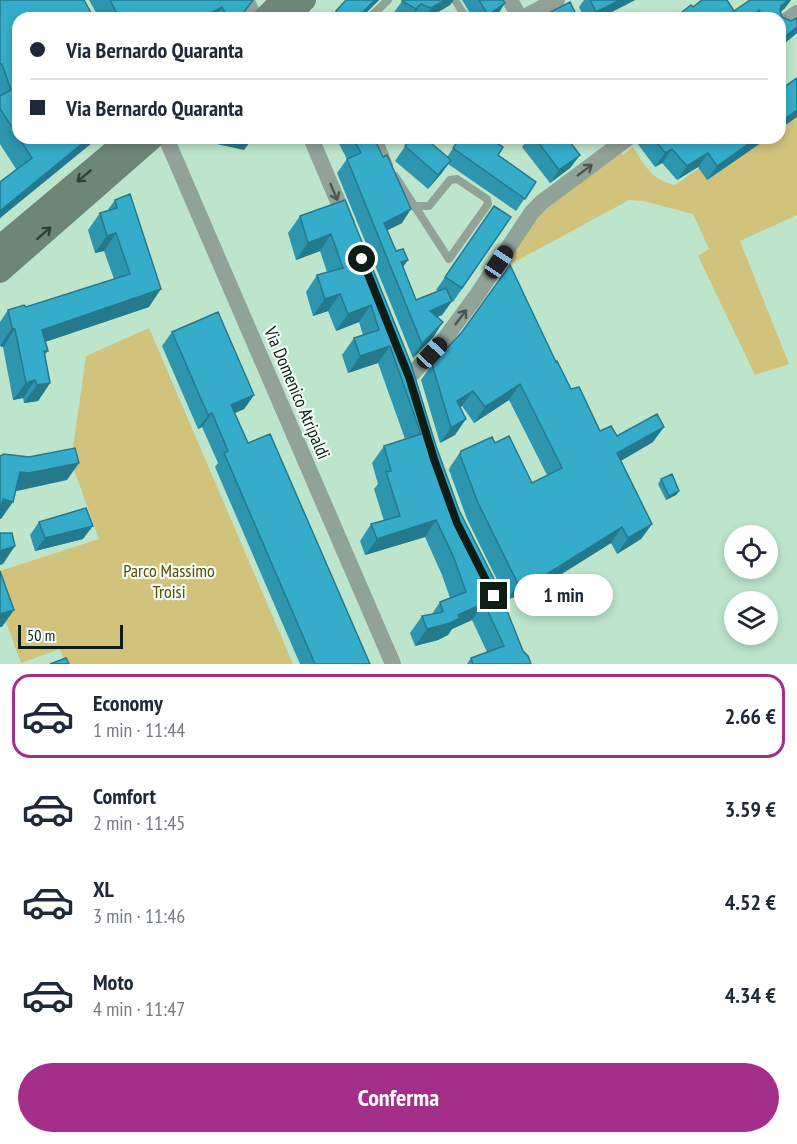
<!DOCTYPE html>
<html lang="it">
<meta charset="utf-8">
<style>
body{margin:0;font-family:"PT Sans Narrow",sans-serif;background:#f6f6f7;color:#1f2937;height:100vh;display:flex;flex-direction:column;font-size:22px;white-space:nowrap}
*{box-sizing:border-box;margin:0}
p{font-size:20px;color:#747a83}
.icon{flex:none;width:33px;height:33px;fill:none;stroke:currentColor;stroke-width:2;stroke-linecap:round;stroke-linejoin:round}
.map{position:relative;height:664px;overflow:hidden}
.panel{display:flex;flex-direction:column;background:#fff;flex:1}
.panel>*{flex:none}
.hud{position:absolute;left:12px;top:12px;width:774px;height:132px;border-radius:18px;box-shadow:0 3px 9px #0003;display:grid;align-content:center;height:132px;padding:0 18px;background:#fff}
.fabs{position:absolute;left:724px;top:525px;display:grid;gap:12px}
.fabs a{display:grid;place-items:center;width:54px;height:54px;border-radius:50%;background:#fff;box-shadow:0 3px 9px #0003;font-size:30px}
.scale{position:absolute;left:18px;bottom:15px;width:105px;box-sizing:border-box;padding-left:6px;border:3px solid #0d1c14;border-top:0;font-size:16px;line-height:21px;white-space:nowrap;color:#0d1c14;-webkit-text-stroke:4px #f2fef6;paint-order:stroke}
.end{position:absolute;width:27px;height:27px;margin:-14px;border:8px solid #0d1c14;background:#fff;box-shadow:0 0 0 3px #fff}
.from{border-radius:50%}
.bubble{position:absolute;height:42px;border-radius:21px;background:#fff;box-shadow:0 3px 9px #0003;font-size:20px;font-weight:600;line-height:42px;text-align:center}
.car{position:absolute;width:18px;height:36px;margin:-18px -9px;border-radius:8px;box-shadow:0 0 4px 2px #0007;background:linear-gradient(#222 24%,#8ab4d8 0 40%,#222 0 76%,#8ab4d8 0 86%,#222 0)}
.hud b{display:flex;align-items:center;gap:21px;height:57px;font-size:22px}
.hud b+b{border-top:2px solid #e0e1e3}
.hud i{width:15px;height:15px;background:#1f2937}
ul{padding:10px 0 0;list-style:none}
li{display:flex;align-items:center;gap:18px;height:84px;margin:0 12px 9px;padding:0 6px;border:3px solid transparent;border-radius:18px}
li div{flex:1}
li b{display:block;font-size:22px}
li em{font-style:normal;font-weight:600}
li.on{border-color:#a32f8a}
li>.icon{width:54px;height:54px;stroke-width:1.5}
.primary-button{display:flex;gap:12px;margin-top:auto;padding:12px 18px}
.primary-button a{flex:1;height:69px;border-radius:36px;background:#a32f8a;color:#fff;font-size:24px;font-weight:600;line-height:69px;text-align:center}
.map>svg:first-child{display:block}
.green{fill:#d1c27c}
.lines{fill:none;stroke-linecap:round;stroke-linejoin:round}
.lane{stroke:#91a297;stroke-width:8}
.street{stroke:#91a297;stroke-width:16}
.secondary{stroke:#6d8676;stroke-width:22}
.wall{fill:#2e95ae}
.shaded-wall{fill:#25798d}
.building{fill:#35adca;stroke:#25798d;stroke-width:1.5}
.oneway{stroke:#48584f}
.oneway2{stroke:#2f4136}
.route{stroke:#0d1c14;stroke-width:8}
.labels{text-anchor:middle;stroke-width:4.5;stroke-linejoin:round;paint-order:stroke}
.street-label{font-size:18px;fill:#0d1c14;stroke:#f2fef6}
.park-label{font-size:18px;fill:#594c04;stroke:#f2fef6}
</style>
<div class="map">
<svg width="797" height="664" viewBox="0 0 797 664">
<rect width="100%" height="100%" fill="#bce5cb"/>
<path class="green" d="M 797,86 L 797,215 L 740,241 L 789,364 L 755,375 L 698,256 L 709,249 L 693,214 L 643,201 L 629,200 L 496,272 L 534,219 L 619,151 L 623,155 L 633,147 C 646,167 650,179 675,185 L 699,168 L 722,138 L 780,138 L 780,98 Z
M 149,328 L 293,664 L 66,664 L 60,649 L 21,663 L 0,606 L 0,571 L 99,539 L 71,462 L 86,356 Z"/>
<g class="lines">
<path class="lane" d="M 455,0 L 466,18
M 369,18 L 388,0
M 378,138 L 389,165
M 395,176 L 449,259 L 488,204 L 487,199 L 457,179 L 450,180 L 429,206 L 414,206"/>
<path class="street" d="M 246,0 L 255,18
M 510,0 L 520,18
M 522,18 L 557,0
M 780,25 L 797,13
M 166,138 L 393,664
M 311,138 L 347,223
M 409,377 L 443,341 L 477,295 L 532,212 L 542,202 L 628,138"/>
<path class="secondary" d="M 264,18 L 282,0
M 287,18 L 305,0
M 0,246 L 129,138
M 0,272 L 153,138"/>
</g>
<path class="wall" d="M 0,0 L 18,18 L 18,138 L 95,138 L 93,142 L 0,218 L 0,182 L 16,169 L 0,144 Z
M 89,0 L 253,0 L 241,18 L 99,18 Z
M 346,0 L 379,0 L 361,18 L 331,18 L 336,11 Z
M 403,0 L 450,5 L 428,18 L 414,18 L 412,17 L 411,18 L 399,18 L 392,15 Z
M 462,0 L 503,0 L 505,3 L 496,17 L 494,18 L 473,18 Z
M 584,0 L 635,0 L 600,18 L 584,18 L 579,7 Z
M 750,0 L 791,0 L 785,8 L 780,13 L 782,17 L 797,33 L 780,47 L 780,18 L 678,18 L 682,12 L 693,7 L 734,11 Z
M 341,138 L 374,138 L 402,223 L 387,230 L 416,300 L 438,291 L 436,290 L 494,206 L 511,217 L 453,302 L 452,301 L 442,315 L 438,317 L 434,336 L 413,358 L 337,173 L 347,159 L 338,142 Z
M 399,138 L 425,138 L 447,157 L 460,138 L 498,155 L 536,182 L 516,211 L 448,164 L 441,174 L 428,189 L 395,161 L 406,145 Z
M 528,138 L 567,138 L 580,155 L 570,168 L 550,183 L 522,147 Z
M 601,138 L 610,138 L 604,143 Z
M 639,138 L 768,138 L 707,180 L 698,167 L 677,180 L 662,163 L 655,167 L 637,143 Z
M 115,200 L 149,307 L 45,342 L 48,351 L 45,355 L 50,383 L 38,401 L 24,403 L 23,398 L 13,400 L 3,347 L 0,346 L 0,322 L 8,310 L 26,307 L 114,279 L 104,251 L 95,253 L 88,230 L 100,213 L 107,211 Z
M 345,200 L 459,510 L 523,651 L 531,664 L 467,664 L 471,658 L 487,652 L 472,620 L 452,629 L 448,635 L 438,640 L 415,646 L 410,633 L 422,616 L 432,614 L 440,602 L 450,598 L 442,575 L 425,537 L 365,555 L 360,541 L 371,524 L 384,521 L 374,489 L 378,484 L 372,463 L 384,446 L 405,439 L 378,363 L 348,373 L 342,355 L 354,338 L 363,335 L 359,322 L 336,331 L 328,311 L 313,316 L 306,292 L 317,275 L 327,272 L 320,251 L 296,260 L 288,233 L 300,216 Z
M 172,332 L 254,395 L 244,409 L 235,413 L 248,443 L 370,664 L 300,664 L 215,467 L 218,463 L 202,427 L 198,429 L 162,346 Z
M 556,362 L 571,389 L 600,431 L 617,436 L 653,442 L 621,461 L 652,524 L 641,539 L 617,554 L 611,543 L 520,600 L 517,596 L 507,600 L 467,519 L 449,470 L 450,467 L 461,451 L 495,443 L 532,483 L 547,475 L 509,400 L 474,423 L 462,406 L 460,408 L 455,435 L 440,443 L 421,380 L 432,364 Z
M 661,479 L 679,491 L 676,495 L 666,500 L 658,484 Z
M 39,522 L 83,539 L 35,551 L 30,535 Z"/>
<path class="shaded-wall" d="M 253,0 L 241,18 L 226,18 L 227,17 Z
M 375,0 L 379,0 L 361,18 L 357,18 Z
M 445,0 L 454,0 L 450,5 L 428,18 L 425,18 L 431,8 Z
M 620,0 L 635,0 L 600,18 L 592,18 L 596,12 Z
M 788,0 L 791,0 L 785,8 L 773,18 L 781,6 Z
M 505,3 L 496,17 L 494,18 L 486,18 L 488,15 Z
M 421,4 L 412,17 L 410,18 L 416,9 Z
M 222,7 L 215,18 L 201,18 Z
M 797,27 L 797,33 L 780,47 L 780,41 Z
M 797,110 L 797,117 L 780,129 L 780,122 Z
M 89,138 L 95,138 L 93,142 L 0,218 L 0,211 Z
M 205,138 L 253,138 L 244,150 L 203,141 Z
M 757,138 L 768,138 L 707,180 L 717,166 Z
M 672,149 L 662,163 L 655,167 L 665,153 Z
M 708,153 L 698,167 L 677,180 L 687,166 Z
M 580,155 L 570,168 L 550,183 L 559,170 Z
M 451,160 L 441,174 L 428,189 L 438,175 Z
M 411,209 L 402,223 L 378,235 L 384,223 Z
M 116,233 L 104,251 L 95,253 L 107,236 Z
M 331,234 L 320,251 L 296,260 L 308,243 Z
M 408,260 L 398,274 L 401,262 Z
M 161,289 L 149,307 L 30,347 L 42,330 Z
M 340,294 L 328,311 L 313,316 L 325,299 Z
M 452,301 L 442,315 L 420,324 L 430,311 Z
M 371,305 L 359,322 L 336,331 L 348,314 Z
M 443,322 L 434,336 L 413,358 L 422,344 Z
M 12,328 L 15,329 L 3,347 L 0,346 Z
M 390,346 L 378,363 L 348,373 L 360,356 Z
M 35,380 L 23,398 L 13,400 L 26,383 Z
M 50,383 L 38,401 L 24,403 L 37,385 Z
M 520,384 L 509,400 L 474,423 L 485,407 Z
M 473,391 L 462,406 L 446,417 L 457,401 Z
M 254,395 L 244,409 L 221,419 L 231,405 Z
M 212,413 L 202,427 L 198,429 L 208,415 Z
M 466,419 L 455,435 L 440,443 L 451,428 Z
M 664,427 L 653,442 L 606,469 L 617,453 Z
M 79,463 L 67,480 L 17,491 L 8,489 L 20,472 Z
M 679,491 L 676,495 L 666,500 L 669,496 Z
M 3,499 L 13,502 L 1,519 L 0,519 L 0,504 Z
M 436,520 L 425,537 L 365,555 L 377,539 Z
M 652,524 L 641,539 L 617,554 L 628,538 Z
M 93,526 L 83,539 L 35,551 L 45,538 Z
M 622,527 L 611,543 L 520,600 L 531,584 Z
M 15,546 L 3,564 L 0,565 L 0,551 Z
M 528,580 L 517,596 L 507,600 L 518,584 Z
M 484,603 L 472,620 L 452,629 L 448,635 L 438,640 L 415,646 L 427,629 Z
M 14,610 L 2,627 L 0,627 L 0,614 Z"/>
<path class="building" d="M 0,0 L 84,0 L 94,18 L 18,18 L 18,136 L 0,109 L 0,96 L 11,90 L 2,64 L 0,64 Z
M 110,0 L 253,0 L 243,13 L 227,17 L 222,7 L 201,18 L 119,18 Z
M 346,0 L 375,0 L 357,18 L 343,18 L 336,11 Z
M 403,0 L 445,0 L 431,8 L 421,4 L 416,9 L 402,1 Z
M 479,0 L 503,0 L 505,3 L 488,15 Z
M 590,0 L 620,0 L 596,12 Z
M 702,0 L 727,0 L 734,11 L 750,0 L 788,0 L 781,6 L 780,11 L 782,17 L 791,21 L 797,18 L 797,27 L 780,41 L 780,18 L 765,18 L 759,10 L 750,18 L 687,18 L 682,12 L 691,5 L 693,7 Z
M 570,2 L 578,18 L 539,18 Z
M 797,78 L 797,110 L 780,122 L 780,90 Z
M 19,138 L 89,138 L 0,211 L 0,182 L 32,158 Z
M 353,138 L 374,138 L 383,157 L 387,155 L 411,209 L 384,223 L 396,251 L 403,249 L 408,260 L 401,262 L 416,300 L 446,288 L 452,301 L 430,311 L 443,322 L 422,344 L 347,159 L 361,153 Z
M 412,138 L 425,138 L 451,160 L 438,175 L 405,146 Z
M 460,138 L 489,138 L 503,147 L 498,155 L 536,182 L 525,199 L 453,148 Z
M 535,138 L 567,138 L 580,155 L 559,170 Z
M 654,138 L 757,138 L 717,166 L 708,153 L 687,166 L 672,149 L 665,153 Z
M 130,194 L 161,289 L 42,330 L 48,351 L 44,351 L 50,383 L 37,385 L 35,380 L 26,383 L 15,329 L 12,328 L 8,310 L 24,305 L 26,307 L 130,274 L 116,233 L 107,236 L 100,213 L 117,208 L 115,200 Z
M 345,200 L 411,364 L 436,446 L 459,510 L 496,583 L 523,651 L 528,656 L 531,664 L 473,664 L 471,658 L 504,646 L 484,603 L 458,615 L 460,618 L 450,623 L 427,629 L 422,616 L 443,612 L 440,602 L 466,592 L 454,558 L 436,520 L 377,539 L 371,524 L 400,516 L 386,472 L 391,471 L 384,446 L 421,434 L 390,346 L 360,356 L 354,338 L 379,330 L 371,305 L 348,314 L 340,294 L 325,299 L 317,275 L 343,268 L 331,234 L 308,243 L 300,216 Z
M 494,206 L 511,217 L 462,288 L 445,277 Z
M 510,265 L 556,362 L 557,361 L 571,389 L 579,387 L 600,431 L 611,426 L 617,436 L 657,414 L 664,427 L 617,453 L 652,524 L 628,538 L 622,527 L 531,584 L 528,580 L 518,584 L 478,503 L 460,455 L 461,451 L 492,437 L 495,443 L 509,436 L 532,483 L 562,468 L 520,384 L 485,407 L 473,391 L 457,401 L 466,419 L 451,428 L 432,364 L 462,332 Z
M 218,312 L 254,395 L 231,405 L 248,443 L 270,434 L 370,664 L 315,664 L 224,453 L 228,451 L 212,413 L 208,415 L 172,332 Z
M 75,448 L 79,463 L 29,473 L 20,472 L 13,502 L 3,499 L 0,511 L 0,456 L 4,454 L 29,457 Z
M 672,474 L 679,491 L 669,496 L 661,479 Z
M 86,508 L 93,526 L 45,538 L 39,522 Z
M 0,533 L 12,533 L 15,546 L 0,551 Z
M 0,571 L 14,610 L 0,614 Z
M 66,658 L 69,664 L 50,664 Z"/>
<defs><path id="oneway-shaft" d="M-6 0H5M1.5-3L5.5 0L1.5 3" fill="none" stroke-width="1.6" stroke-linecap="round" stroke-linejoin="round" transform="scale(1.5)"/></defs>
<g class="oneway">
<use href="#oneway-shaft" transform="translate(585 170) rotate(-37)"/>
<use href="#oneway-shaft" transform="translate(334 192) rotate(67)"/>
<use href="#oneway-shaft" transform="translate(461 317) rotate(-53)"/>
</g>
<g class="oneway2">
<use href="#oneway-shaft" transform="translate(84 176) rotate(140)"/>
<use href="#oneway-shaft" transform="translate(44 233) rotate(-41)"/>
</g>
<g class="lines">
<path class="route" d="M 362,259 L 409,377 L 434,459 L 457,523 L 494,596"/>
</g>
<g class="labels">
<g class="street-label">
<text transform="translate(297 393) rotate(67)" y="6">Via Domenico Atripaldi</text>
</g>
<g class="park-label">
<text x="169" y="577">Parco Massimo<tspan x="169" dy="21">Troisi</tspan></text>
</g>
</g>
</svg>
<div class="fabs">
<a><svg class="icon" aria-label="locate" viewBox="0 0 24 24"><circle cx="12" cy="12" r="6"/><path d="M12 2v4M12 18v4M2 12h4M18 12h4"/></svg></a>
<a><svg class="icon" aria-label="layers" viewBox="0 0 24 24"><path d="M12 4l9 5-9 5-9-5zM3 14l9 5 9-5"/></svg></a>
</div>
<div class="scale">50 m</div>
<i class="end from" style="left:362px;top:259px"></i>
<i class="end" style="left:494px;top:596px"></i>
<div class="bubble" style="left:514px;top:574px;width:99px">1 min</div>
<i class="car" style="left:499px;top:262px;rotate:34deg"></i>
<i class="car" style="left:432px;top:353px;rotate:43deg"></i>
<div class="hud">
<b><i class="from"></i>Via Bernardo Quaranta</b>
<b><i></i>Via Bernardo Quaranta</b>
</div>
</div>
<section class="panel">
<ul>
<li class="on"><svg class="icon" aria-label="car" viewBox="0 0 24 24"><path d="M5 17H2v-5l4-1 3-4h7l3 4 3 1v5h-3M9 17h6M6 11h13"/><circle cx="7" cy="17" r="2"/><circle cx="17" cy="17" r="2"/></svg><div><b>Economy</b><p>1 min · 11:44</p></div><em>2.66 €</em></li>
<li><svg class="icon" aria-label="car" viewBox="0 0 24 24"><path d="M5 17H2v-5l4-1 3-4h7l3 4 3 1v5h-3M9 17h6M6 11h13"/><circle cx="7" cy="17" r="2"/><circle cx="17" cy="17" r="2"/></svg><div><b>Comfort</b><p>2 min · 11:45</p></div><em>3.59 €</em></li>
<li><svg class="icon" aria-label="car" viewBox="0 0 24 24"><path d="M5 17H2v-5l4-1 3-4h7l3 4 3 1v5h-3M9 17h6M6 11h13"/><circle cx="7" cy="17" r="2"/><circle cx="17" cy="17" r="2"/></svg><div><b>XL</b><p>3 min · 11:46</p></div><em>4.52 €</em></li>
<li><svg class="icon" aria-label="car" viewBox="0 0 24 24"><path d="M5 17H2v-5l4-1 3-4h7l3 4 3 1v5h-3M9 17h6M6 11h13"/><circle cx="7" cy="17" r="2"/><circle cx="17" cy="17" r="2"/></svg><div><b>Moto</b><p>4 min · 11:47</p></div><em>4.34 €</em></li>
</ul>
<div class="primary-button"><a>Conferma</a></div>
</section>
